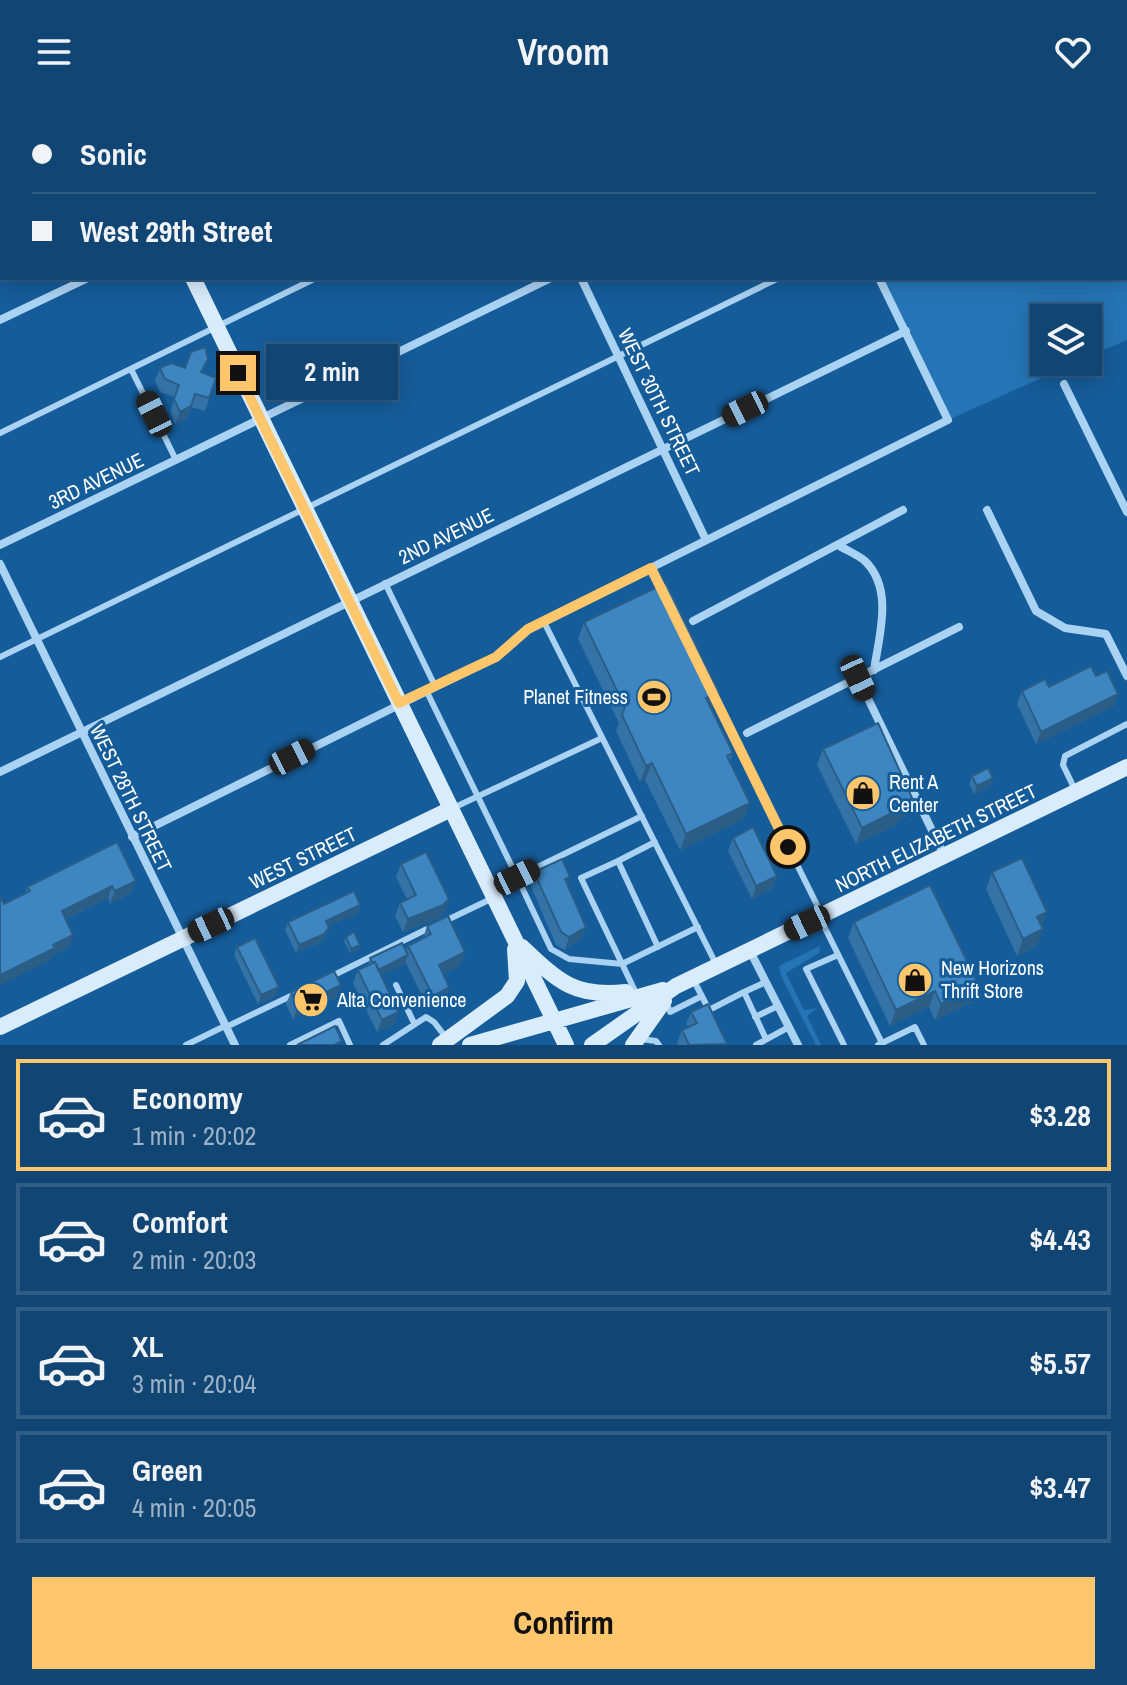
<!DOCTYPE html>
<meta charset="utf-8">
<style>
body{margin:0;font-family:"Archivo Narrow",sans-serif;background:#1e4f7c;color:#f1f3f6;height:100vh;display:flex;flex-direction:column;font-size:30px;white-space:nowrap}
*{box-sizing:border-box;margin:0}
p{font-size:26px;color:#9cb1c5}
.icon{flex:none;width:44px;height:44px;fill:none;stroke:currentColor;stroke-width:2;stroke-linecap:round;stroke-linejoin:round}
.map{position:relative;height:941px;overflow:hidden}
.side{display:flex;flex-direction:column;background:#104574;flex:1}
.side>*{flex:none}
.top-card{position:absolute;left:0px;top:0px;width:1128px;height:176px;box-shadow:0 4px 20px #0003,0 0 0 2px #305d86;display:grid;align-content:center;height:176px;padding:0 32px;background:#104574}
.controls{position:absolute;left:1030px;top:200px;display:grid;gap:16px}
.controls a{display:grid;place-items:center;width:72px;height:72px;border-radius:0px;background:#104574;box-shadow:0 4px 20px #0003,0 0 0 2px #305d86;font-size:40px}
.end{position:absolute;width:36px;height:36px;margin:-18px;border:10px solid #ffc66b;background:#111;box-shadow:0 0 0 4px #111}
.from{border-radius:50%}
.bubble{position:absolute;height:56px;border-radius:0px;background:#104574;box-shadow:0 4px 20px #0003,0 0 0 2px #305d86;font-size:26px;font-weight:700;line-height:56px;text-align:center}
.car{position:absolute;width:24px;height:48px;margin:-24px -12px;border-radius:10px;box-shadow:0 0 6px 2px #0007;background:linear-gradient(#222 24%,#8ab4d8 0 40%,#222 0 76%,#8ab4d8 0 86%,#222 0)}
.top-card b{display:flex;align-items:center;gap:28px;height:76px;font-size:30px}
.top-card b+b{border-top:2px solid #305d86}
.top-card i{width:20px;height:20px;background:#f1f3f6}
ul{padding:14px 0 0;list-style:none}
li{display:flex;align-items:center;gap:24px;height:112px;margin:0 16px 12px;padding:0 16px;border:4px solid #305d86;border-radius:0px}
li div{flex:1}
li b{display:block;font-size:30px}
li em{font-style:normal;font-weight:700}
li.on{border-color:#ffc66b}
li>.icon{width:72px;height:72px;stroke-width:1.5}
.action{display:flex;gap:16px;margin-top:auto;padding:16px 32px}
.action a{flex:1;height:92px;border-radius:0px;background:#ffc66b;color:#111;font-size:32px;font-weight:700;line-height:92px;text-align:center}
header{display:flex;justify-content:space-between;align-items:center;height:104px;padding:0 32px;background:#104574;font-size:36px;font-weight:700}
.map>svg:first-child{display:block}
.green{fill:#2575b6}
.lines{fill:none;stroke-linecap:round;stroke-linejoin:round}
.lane{stroke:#aad2f2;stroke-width:6}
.street{stroke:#aad2f2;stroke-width:8}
.secondary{stroke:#d9ecfc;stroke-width:16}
.wall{fill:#3573a6}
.shaded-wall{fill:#2b5e87}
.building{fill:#3e86c1;stroke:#2b5e87;stroke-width:2}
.route{stroke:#ffc66b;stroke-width:10}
.labels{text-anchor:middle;stroke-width:6;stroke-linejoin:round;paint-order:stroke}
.street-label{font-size:20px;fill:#fff;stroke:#155c9a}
.poi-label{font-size:20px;fill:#fff;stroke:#155c9a;text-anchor:start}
</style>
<header><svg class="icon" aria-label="menu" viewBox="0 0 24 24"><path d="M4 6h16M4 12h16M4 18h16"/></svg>Vroom<svg class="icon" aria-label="heart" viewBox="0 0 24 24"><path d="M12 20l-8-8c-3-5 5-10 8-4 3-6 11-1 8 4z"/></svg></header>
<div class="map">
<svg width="1127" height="941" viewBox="0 0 1127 941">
<rect width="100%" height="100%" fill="#155c9a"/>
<path class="green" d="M 795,0 L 1127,0 L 1127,236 L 1088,253 L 1088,214 L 1044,214 L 1044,258 L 1077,258 L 948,316 L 878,174 L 1126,174 L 1126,2 Z
M 820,842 L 819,849 L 786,869 L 804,906 L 817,904 L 807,912 L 821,941 L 816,941 L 782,874 L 779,862 Z"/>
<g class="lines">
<path class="lane" d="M 206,2 L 210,0
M 664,2 L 668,0
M 0,103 L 2,102
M 131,265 L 176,356
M 0,329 L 316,174
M 651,464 L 661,486
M 385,479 L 435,582
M 544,518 L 717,862
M 0,553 L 779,174
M 426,586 L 517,773 L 642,712
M 712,589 L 821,809
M 1076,688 L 1063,661 L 1065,652 L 1127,620
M 453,704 L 602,634
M 618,757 L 655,738
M 494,785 L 517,773 L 551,845 L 569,855 L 622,860 L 698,823
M 821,816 L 883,941
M 445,817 L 493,794
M 838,851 L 806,865 L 844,941
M 330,873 L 431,823
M 694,877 L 709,906
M 396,881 L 414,919
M 635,887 L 581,774 L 618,757 L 658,843
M 744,888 L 766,878
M 667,900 L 670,908 L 702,892
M 709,906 L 744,888 L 766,935
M 755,913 L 778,902
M 226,923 L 295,890
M 641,935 L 656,937 L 659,941
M 186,941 L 225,922
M 290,941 L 339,917 L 350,941
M 383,941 L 426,913 L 434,918 L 448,936
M 756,941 L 789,923
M 878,941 L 915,923 L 924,941"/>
<path class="street" d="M 494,0 L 495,2
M 791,0 L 792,2
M 437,2 L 441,0
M 581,174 L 706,436
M 0,216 L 88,174
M 1064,280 L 1127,408
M 987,406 L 1036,507 L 1065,524 L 1106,530 L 1127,572
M 0,441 L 551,174
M 838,441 C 846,446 858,451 865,457 C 894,485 879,532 874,566
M 0,460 L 235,941
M 693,517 L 903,406
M 858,574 L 944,751
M 747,629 L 959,523
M 0,668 L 906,227
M 132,733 L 496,553 L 528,525 L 948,316 L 879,174
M 750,847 L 798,941"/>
<path class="secondary" d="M 107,0 L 108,2
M 193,174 L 566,941
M 522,843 C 558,877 574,894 626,888
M 0,923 L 451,705
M 440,941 L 507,892 L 517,877 L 515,845
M 470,941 L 663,886
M 592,941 L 676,882 L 1127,663
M 633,941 L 664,897"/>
</g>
<path class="wall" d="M 160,264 L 203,269 L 216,274 L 205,307 L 191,303 L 187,315 L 175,320 L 170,308 L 175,293 L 160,288 L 155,276 Z
M 584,518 L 713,605 L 711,605 L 733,649 L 730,657 L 744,715 L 680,746 L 645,676 L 640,678 L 616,627 L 619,619 L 578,535 Z
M 1096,572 L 1114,602 L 1036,640 L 1017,600 L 1022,587 L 1049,583 Z
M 823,645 L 907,712 L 897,717 L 896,721 L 856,740 L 817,661 Z
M 972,672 L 993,674 L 990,682 L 974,690 L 969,680 Z
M 733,734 L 777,772 L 772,785 L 752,795 L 728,747 Z
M 401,760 L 449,795 L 445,807 L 438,814 L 403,828 L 395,812 L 400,799 L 407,795 L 396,773 Z
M 534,768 L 567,781 L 586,823 L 581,835 L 565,846 L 556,841 L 530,780 Z
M 992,768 L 1042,822 L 1037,842 L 1017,852 L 986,785 Z
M 136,777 L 131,789 L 110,800 L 108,794 L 66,815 L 69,843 L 52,852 L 50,856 L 4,800 L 25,789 L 27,783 Z
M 360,801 L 358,809 L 328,822 L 326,832 L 321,838 L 296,849 L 285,826 L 288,818 Z
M 854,818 L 973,898 L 935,916 L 929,903 L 890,922 L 848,834 Z
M 427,822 L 461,861 L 443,870 L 449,883 L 445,896 L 428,904 L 406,859 L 381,871 L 398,908 L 394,920 L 377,928 L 353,879 L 358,866 L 368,861 L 370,854 L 406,847 L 408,842 L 423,834 Z
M 346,833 L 359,845 L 350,849 L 344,837 Z
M 237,843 L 276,891 L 258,900 L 234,851 Z
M 341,881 L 336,894 L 293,915 L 286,900 L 291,888 Z
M 691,908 L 727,940 L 727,941 L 678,941 L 677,939 L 682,926 L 688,923 L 686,920 Z"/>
<path class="shaded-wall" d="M 191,302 L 187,315 L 175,320 L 180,308 Z
M 719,588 L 713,605 L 700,611 L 706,594 Z
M 1118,590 L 1114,602 L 1036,640 L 1041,628 Z
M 652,659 L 645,676 L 640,678 L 646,662 Z
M 993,674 L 990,682 L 974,690 L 977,682 Z
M 913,696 L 907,712 L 897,717 L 896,721 L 856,740 L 862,724 Z
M 750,699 L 744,715 L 680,746 L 686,730 Z
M 777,772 L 772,785 L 752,795 L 756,782 Z
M 136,777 L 131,789 L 110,800 L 115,787 Z
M 112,782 L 108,794 L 57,819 L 62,807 Z
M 449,795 L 445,807 L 438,814 L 403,828 L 408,815 Z
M 360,801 L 358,809 L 323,825 L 326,817 Z
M 1047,808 L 1041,824 L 1037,813 Z
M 586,823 L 581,835 L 565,846 L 569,833 Z
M 329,824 L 326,832 L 321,838 L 296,849 L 299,841 Z
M 1043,825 L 1037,842 L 1017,852 L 1023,835 Z
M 73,831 L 69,843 L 52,852 L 50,856 L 0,881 L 0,871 Z
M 360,841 L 359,845 L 350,849 L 351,845 Z
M 465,848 L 461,861 L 434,874 L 439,861 Z
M 408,851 L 405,860 L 373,875 L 376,867 Z
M 341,881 L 336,894 L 293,915 L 298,902 Z
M 979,882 L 973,898 L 935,916 L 941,900 Z
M 279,883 L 276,891 L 258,900 L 261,891 Z
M 449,883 L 445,896 L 428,904 L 433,892 Z
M 935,887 L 929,903 L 890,922 L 896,906 Z
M 398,908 L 394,920 L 377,928 L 382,916 Z"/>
<path class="building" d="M 289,0 L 342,0 L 339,2 L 285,2 Z
M 2,146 L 2,167 L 0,168 L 0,147 Z
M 205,243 L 208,255 L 201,268 L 216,274 L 209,294 L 195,290 L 191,302 L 180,308 L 174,295 L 179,281 L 165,275 L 160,264 L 171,259 L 185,264 L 191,248 Z
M 666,479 L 719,588 L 706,594 L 733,649 L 727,652 L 750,699 L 686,730 L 652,659 L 646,662 L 622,611 L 625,603 L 584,518 Z
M 1091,562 L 1096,572 L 1107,567 L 1118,590 L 1041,628 L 1022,587 L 1045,575 L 1049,583 Z
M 878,619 L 913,696 L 900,702 L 902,704 L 862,724 L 823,645 Z
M 988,664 L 993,674 L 977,682 L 972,672 Z
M 753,723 L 777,772 L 756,782 L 733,734 Z
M 117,738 L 136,777 L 115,787 L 112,782 L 62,807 L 73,831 L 53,841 L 55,844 L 0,871 L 0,792 L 4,800 L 30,787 L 27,783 Z
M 426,748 L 449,795 L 443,801 L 408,815 L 400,799 L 416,791 L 401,760 Z
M 1022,754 L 1047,808 L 1037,813 L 1043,825 L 1023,835 L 992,768 Z
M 562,755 L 570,773 L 565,775 L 586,823 L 569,833 L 561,828 L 534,768 Z
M 930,781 L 979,882 L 941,900 L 935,887 L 896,906 L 854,818 Z
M 354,787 L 360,801 L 326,817 L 329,824 L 324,830 L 299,841 L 288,818 Z
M 448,812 L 465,848 L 439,861 L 449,883 L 433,892 L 408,842 L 431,830 L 427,822 Z
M 354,828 L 360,841 L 351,845 L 346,833 Z
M 255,834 L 279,883 L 261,891 L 237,843 Z
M 402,839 L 408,851 L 378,866 L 375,858 L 373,859 L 370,854 Z
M 375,858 L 398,908 L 382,916 L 358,866 Z
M 334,867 L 341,881 L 298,902 L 291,888 Z
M 708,900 L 727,940 L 689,941 L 682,926 L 697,919 L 691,908 Z
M 335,922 L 342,937 L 334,941 L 297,941 Z"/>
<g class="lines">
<path class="route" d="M 238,269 L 399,599 L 496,553 L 528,525 L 651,464 L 788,743"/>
</g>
<defs>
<symbol id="stadium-disc" viewBox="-11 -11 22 22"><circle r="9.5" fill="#ffc66b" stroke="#155c9a"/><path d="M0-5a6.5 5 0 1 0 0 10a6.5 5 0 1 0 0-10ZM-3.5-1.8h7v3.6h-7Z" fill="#111"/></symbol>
<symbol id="shop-disc" viewBox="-11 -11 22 22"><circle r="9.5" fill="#ffc66b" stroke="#155c9a"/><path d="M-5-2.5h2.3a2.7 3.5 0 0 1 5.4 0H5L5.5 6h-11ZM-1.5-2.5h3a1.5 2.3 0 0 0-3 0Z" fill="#111"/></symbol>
<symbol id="supermarket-disc" viewBox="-11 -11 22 22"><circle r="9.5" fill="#ffc66b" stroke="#155c9a"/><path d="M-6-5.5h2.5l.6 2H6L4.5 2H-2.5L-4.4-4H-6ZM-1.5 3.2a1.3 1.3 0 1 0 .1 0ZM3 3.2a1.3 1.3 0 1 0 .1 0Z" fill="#111"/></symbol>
</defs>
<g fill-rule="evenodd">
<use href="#stadium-disc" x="634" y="573" width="40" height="40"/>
<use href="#shop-disc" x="843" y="669" width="40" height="40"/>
<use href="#shop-disc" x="895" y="856" width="40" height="40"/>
<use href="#supermarket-disc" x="291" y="876" width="40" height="40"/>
</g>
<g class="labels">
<g class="street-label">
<text transform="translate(659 298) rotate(64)" y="7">WEST 30TH STREET</text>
<text transform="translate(96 377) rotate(-26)" y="7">3RD AVENUE</text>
<text transform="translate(446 432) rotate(-26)" y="7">2ND AVENUE</text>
<text transform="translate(131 694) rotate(64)" y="7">WEST 28TH STREET</text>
<text transform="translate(936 734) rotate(-26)" y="7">NORTH ELIZABETH STREET</text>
<text transform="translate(303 754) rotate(-26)" y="7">WEST STREET</text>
</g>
<g class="poi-label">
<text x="628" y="600" text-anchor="end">Planet Fitness</text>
<text x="889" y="685">Rent A<tspan x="889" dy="23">Center</tspan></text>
<text x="941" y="871">New Horizons<tspan x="941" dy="23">Thrift Store</tspan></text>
<text x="337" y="903">Alta Convenience</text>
</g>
</g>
</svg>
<div class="controls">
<a><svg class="icon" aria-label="layers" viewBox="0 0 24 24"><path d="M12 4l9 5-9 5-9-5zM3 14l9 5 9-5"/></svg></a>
</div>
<i class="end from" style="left:788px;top:743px"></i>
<i class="end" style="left:238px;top:269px"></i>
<div class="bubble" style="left:266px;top:240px;width:132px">2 min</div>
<i class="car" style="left:745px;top:305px;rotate:244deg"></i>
<i class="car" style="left:154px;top:310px;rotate:334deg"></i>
<i class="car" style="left:858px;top:574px;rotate:155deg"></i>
<i class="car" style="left:292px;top:653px;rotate:63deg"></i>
<i class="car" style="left:517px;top:773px;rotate:64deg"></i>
<i class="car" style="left:807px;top:819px;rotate:245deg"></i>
<i class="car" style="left:211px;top:821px;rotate:245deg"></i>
<div class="top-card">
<b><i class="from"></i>Sonic</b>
<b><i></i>West 29th Street</b>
</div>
</div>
<section class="side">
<ul>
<li class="on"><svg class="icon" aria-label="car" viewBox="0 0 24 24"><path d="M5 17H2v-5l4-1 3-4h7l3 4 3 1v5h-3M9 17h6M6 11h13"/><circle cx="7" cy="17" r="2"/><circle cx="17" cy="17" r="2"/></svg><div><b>Economy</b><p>1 min · 20:02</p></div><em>$3.28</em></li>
<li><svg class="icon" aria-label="car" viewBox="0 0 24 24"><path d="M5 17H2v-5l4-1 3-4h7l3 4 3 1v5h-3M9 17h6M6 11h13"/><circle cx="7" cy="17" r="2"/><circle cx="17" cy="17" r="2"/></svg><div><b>Comfort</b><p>2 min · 20:03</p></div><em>$4.43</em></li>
<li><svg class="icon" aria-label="car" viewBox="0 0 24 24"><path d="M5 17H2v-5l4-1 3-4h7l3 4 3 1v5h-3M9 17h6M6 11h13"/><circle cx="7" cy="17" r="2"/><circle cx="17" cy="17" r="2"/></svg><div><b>XL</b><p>3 min · 20:04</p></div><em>$5.57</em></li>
<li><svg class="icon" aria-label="car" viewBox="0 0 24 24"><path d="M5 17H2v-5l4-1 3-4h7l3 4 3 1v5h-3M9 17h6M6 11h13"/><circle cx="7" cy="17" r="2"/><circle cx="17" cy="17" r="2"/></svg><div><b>Green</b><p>4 min · 20:05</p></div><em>$3.47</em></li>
</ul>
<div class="action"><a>Confirm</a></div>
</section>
